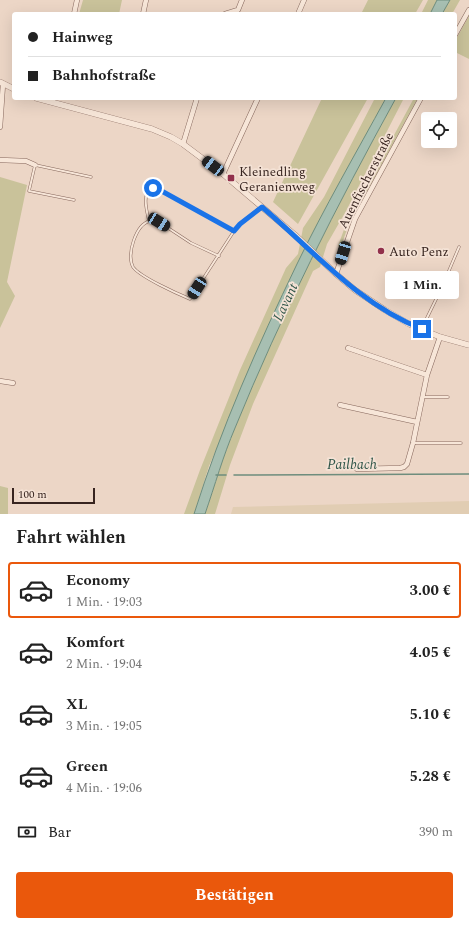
<!DOCTYPE html>
<html lang="de">
<meta charset="utf-8">
<style>
body{margin:0;font-family:Spectral,serif;background:#f6f6f6;color:#222;height:100vh;display:flex;flex-direction:column;font-size:15px;white-space:nowrap}
*{box-sizing:border-box;margin:0}
p{font-size:13px;color:#767676}
.icon{flex:none;width:22px;height:22px;fill:none;stroke:currentColor;stroke-width:2;stroke-linecap:round;stroke-linejoin:round}
.map{position:relative;height:514px;overflow:hidden}
.panel{display:flex;flex-direction:column;background:#fff;flex:1}
.panel>*{flex:none}
.top-card{position:absolute;left:12px;top:12px;width:445px;height:88px;border-radius:4px;box-shadow:0 4px 16px #0002;display:grid;align-content:center;height:88px;padding:0 16px;background:#fff}
.fabs{position:absolute;left:421px;top:112px;display:grid;gap:8px}
.fabs a{display:grid;place-items:center;width:36px;height:36px;border-radius:4px;background:#fff;box-shadow:0 4px 16px #0002;font-size:20px}
.scale{position:absolute;left:12px;bottom:10px;width:83px;box-sizing:border-box;padding-left:4px;border:2px solid #37241f;border-top:0;font-size:11px;line-height:14px;white-space:nowrap;color:#37241f;-webkit-text-stroke:3px #f4e2d5;paint-order:stroke}
.end{position:absolute;width:18px;height:18px;margin:-9px;border:5px solid #1a73e8;background:#fff;box-shadow:0 0 0 2px #fff}
.from{border-radius:50%}
.bubble{position:absolute;height:28px;border-radius:4px;background:#fff;box-shadow:0 4px 16px #0002;font-size:13px;font-weight:700;line-height:28px;text-align:center}
.car{position:absolute;width:12px;height:24px;margin:-12px -6px;border-radius:5px;box-shadow:0 0 3px 1px #0007;background:linear-gradient(#222 24%,#8ab4d8 0 40%,#222 0 76%,#8ab4d8 0 86%,#222 0)}
.top-card b{display:flex;align-items:center;gap:14px;height:38px;font-size:15px}
.top-card b+b{border-top:1px solid #e0e0e0}
.top-card i{width:10px;height:10px;background:#222}
ul{padding:0;list-style:none}
li{display:flex;align-items:center;gap:12px;height:56px;margin:0 8px 6px;padding:0 8px;border:2px solid transparent;border-radius:4px}
li div{flex:1}
li b{display:block;font-size:15px}
li em{font-style:normal;font-weight:700}
li.current{border-color:#ea580c}
li>.icon{width:36px;height:36px;stroke-width:1.5}
h2{padding:0 16px;font-size:18px;line-height:48px}
.pay{display:flex;align-items:center;gap:10px;height:44px;padding:0 16px;font-size:15px}
.pay p{margin-inline-start:auto}
.primary-button{display:flex;gap:8px;margin-top:auto;padding:8px 16px}
.primary-button a{flex:1;height:46px;border-radius:4px;background:#ea580c;color:#fff;font-size:16px;font-weight:700;line-height:46px;text-align:center}
.map>svg:first-child{display:block}
.farmland{fill:#e1cdb3}
.green{fill:#c9c29a}
.water{fill:#a7bfb2;stroke:#6e8d7d}
.lines{fill:none;stroke-linecap:round;stroke-linejoin:round}
.stream{stroke:#6e8d7d;stroke-width:1.5}
.service-casing{stroke:#86675c;stroke-width:3}
.minor-casing{stroke:#86675c;stroke-width:5.5}
.tertiary-casing{stroke:#86675c;stroke-width:6}
.service{stroke:#f7e6d8;stroke-width:2}
.minor{stroke:#f7e6d8;stroke-width:4.5}
.tertiary{stroke:#f7e6d8;stroke-width:5.5}
.route{stroke:#1a73e8;stroke-width:5}
.poi-dot{fill:#91304b;stroke:#f4e2d5;stroke-width:1.5}
.labels{text-anchor:middle;stroke-width:3.5;stroke-linejoin:round;paint-order:stroke}
.poi-label{font-size:13px;fill:#37241f;stroke:#f4e2d5;text-anchor:start}
.street-label{font-size:13px;fill:#37241f;stroke:#f4e2d5}
.water-label{font-size:14px;font-style:italic;fill:#305649;stroke:#f4e2d5}
</style>
<div class="map">
<svg width="469" height="514" viewBox="0 0 469 514">
<rect width="100%" height="100%" fill="#ecd6c6"/>
<path class="farmland" d="M 469,501 L 469,514 L 231,514 L 233,507 Z"/>
<path class="green" d="M 83,0 L 122,0 L 119,14 L 79,14 Z
M 368,0 L 423,0 L 415,14 L 361,14 Z
M 428,0 L 437,0 L 430,14 L 421,14 Z
M 450,0 L 460,0 L 452,14 L 442,14 Z
M 469,16 L 469,59 L 455,52 L 455,41 Z
M 322,98 L 368,98 L 298,224 L 273,202 Z
M 375,98 L 386,98 L 297,265 L 209,466 L 194,514 L 184,514 L 200,470 L 240,370 L 286,268 L 298,254 L 303,228 L 324,197 Z
M 396,98 L 404,98 L 346,211 L 327,244 L 320,267 L 313,271 L 253,404 L 230,465 L 215,514 L 205,514 C 215,485 223,456 235,428 C 281,315 337,205 396,98 Z
M 414,98 L 418,98 L 348,226 L 341,247 L 338,246 L 346,224 Z
M 0,177 L 27,185 L 7,282 L 15,296 L 0,328 Z
M 0,486 L 8,488 L 8,514 L 0,514 Z"/>
<path class="water" d="M 437,0 L 450,0 L 442,14 L 430,14 Z
M 386,98 L 396,98 C 337,205 281,315 235,428 C 223,456 215,485 205,514 L 194,514 C 221,428 258,345 297,264 C 324,208 356,153 386,98 Z"/>
<g class="lines">
<path class="stream" d="M 216,475 L 226,475
M 234,475 L 469,474"/>
<defs>
<path id="service" d="M 74,200 L 29,191 L 35,165 L 91,177
M 149,221 C 147,212 141,192 153,188 L 158,189 L 234,231
M 219,256 L 191,243 L 159,222 C 156,221 153,220 150,221 C 136,224 126,255 133,267 C 140,277 178,294 190,299 L 234,231 L 240,224 L 261,207
M 422,328 L 442,287 L 459,247
M 423,397 L 448,397
M 414,443 L 461,443"/>
<path id="minor" d="M 74,14 L 77,0
M 143,14 L 146,0
M 225,14 L 238,10 L 242,0
M 298,14 L 304,0
M 455,35 L 469,10
M 0,127 L 3,84
M 183,144 L 197,98
M 0,160 L 26,161 L 35,165
M 223,174 L 258,98
M 336,274 L 355,219 L 421,98
M 348,348 L 427,375
M 0,381 L 13,383
M 340,405 L 417,422
M 357,469 L 400,468 L 404,467 L 407,464 L 413,443 L 427,375 L 440,337"/>
<path id="tertiary" d="M 0,82 L 14,89
M 36,98 L 152,129 L 171,137 L 183,144 L 223,174 L 295,235 L 336,274 L 355,290 L 385,310 L 409,324 L 440,337 L 469,345"/>
</defs>
<use href="#service" class="service-casing"/>
<use href="#minor" class="minor-casing"/>
<use href="#tertiary" class="tertiary-casing"/>
<use href="#service" class="service"/>
<use href="#minor" class="minor"/>
<use href="#tertiary" class="tertiary"/>
</g>
<g class="lines">
<path class="route" d="M 153,188 L 158,189 L 234,231 L 240,224 L 262,207 C 313,250 358,304 422,329"/>
</g>
<g class="poi-dot">
<rect x="227" y="174" width="8" height="8" rx="2"/>
<circle cx="381" cy="251" r="4"/>
</g>
<g class="labels">
<g class="poi-label">
<text x="239" y="176">Kleinedling<tspan x="239" dy="15">Geranienweg</tspan></text>
<text x="389" y="256">Auto Penz</text>
</g>
<g class="street-label">
<text transform="translate(365 180) rotate(-63)" y="5">Auenfischerstraße</text>
</g>
<g class="water-label">
<text transform="translate(285 302) rotate(-65)" y="5">Lavant</text>
<text x="352" y="469">Pailbach</text>
</g>
</g>
</svg>
<div class="fabs">
<a><svg class="icon" aria-label="locate" viewBox="0 0 24 24"><circle cx="12" cy="12" r="6"/><path d="M12 2v4M12 18v4M2 12h4M18 12h4"/></svg></a>
</div>
<div class="scale">100 m</div>
<i class="end from" style="left:153px;top:188px"></i>
<i class="end" style="left:422px;top:329px"></i>
<div class="bubble" style="left:385px;top:271px;width:74px">1 Min.</div>
<i class="car" style="left:213px;top:166px;rotate:307deg"></i>
<i class="car" style="left:159px;top:222px;rotate:122deg"></i>
<i class="car" style="left:343px;top:253px;rotate:197deg"></i>
<i class="car" style="left:197px;top:288px;rotate:213deg"></i>
<div class="top-card">
<b><i class="from"></i>Hainweg</b>
<b><i></i>Bahnhofstraße</b>
</div>
</div>
<section class="panel">
<h2>Fahrt wählen</h2>
<ul>
<li class="current"><svg class="icon" aria-label="car" viewBox="0 0 24 24"><path d="M5 17H2v-5l4-1 3-4h7l3 4 3 1v5h-3M9 17h6M6 11h13"/><circle cx="7" cy="17" r="2"/><circle cx="17" cy="17" r="2"/></svg><div><b>Economy</b><p>1 Min. · 19:03</p></div><em>3.00 €</em></li>
<li><svg class="icon" aria-label="car" viewBox="0 0 24 24"><path d="M5 17H2v-5l4-1 3-4h7l3 4 3 1v5h-3M9 17h6M6 11h13"/><circle cx="7" cy="17" r="2"/><circle cx="17" cy="17" r="2"/></svg><div><b>Komfort</b><p>2 Min. · 19:04</p></div><em>4.05 €</em></li>
<li><svg class="icon" aria-label="car" viewBox="0 0 24 24"><path d="M5 17H2v-5l4-1 3-4h7l3 4 3 1v5h-3M9 17h6M6 11h13"/><circle cx="7" cy="17" r="2"/><circle cx="17" cy="17" r="2"/></svg><div><b>XL</b><p>3 Min. · 19:05</p></div><em>5.10 €</em></li>
<li><svg class="icon" aria-label="car" viewBox="0 0 24 24"><path d="M5 17H2v-5l4-1 3-4h7l3 4 3 1v5h-3M9 17h6M6 11h13"/><circle cx="7" cy="17" r="2"/><circle cx="17" cy="17" r="2"/></svg><div><b>Green</b><p>4 Min. · 19:06</p></div><em>5.28 €</em></li>
</ul>
<div class="pay"><svg class="icon" aria-label="cash" viewBox="0 0 24 24"><path d="M3 7h18v10H3z"/><circle cx="12" cy="12" r="2"/></svg>Bar<p>390 m</p></div>
<div class="primary-button"><a>Bestätigen</a></div>
</section>
